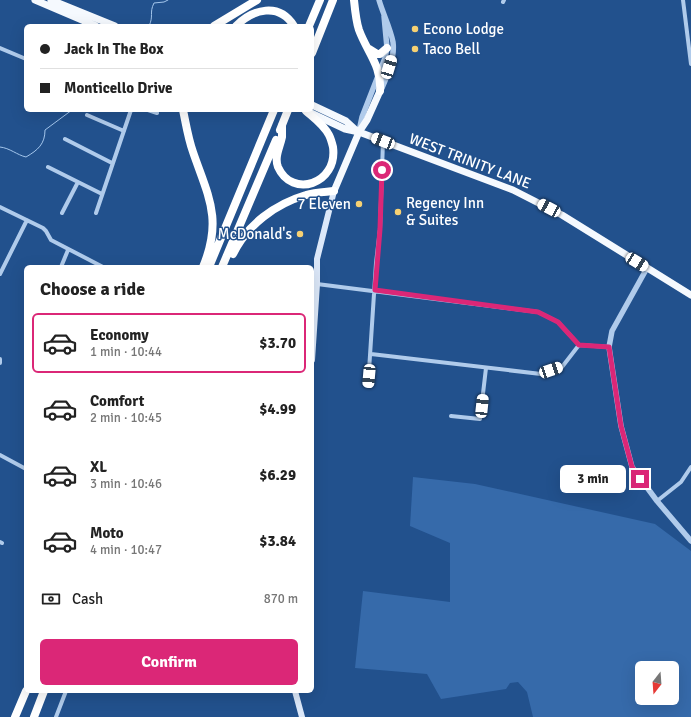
<!DOCTYPE html>
<meta charset="utf-8">
<style>
body{margin:0;font-family:Signika,sans-serif;background:#f6f6f6;color:#222;height:100vh;display:flex;flex-direction:column;font-size:15px;white-space:nowrap}
*{box-sizing:border-box;margin:0}
p{font-size:13px;color:#767676}
.icon{flex:none;width:22px;height:22px;fill:none;stroke:currentColor;stroke-width:2;stroke-linecap:round;stroke-linejoin:round}
.map{position:relative;flex:1;overflow:hidden}
.panel{position:absolute;left:24px;top:265px;width:290px;height:428px;display:flex;flex-direction:column;background:#fff;border-radius:6px;box-shadow:0 4px 16px #0002}
.panel>*{flex:none}
.guide{position:absolute;left:24px;top:24px;width:290px;height:88px;border-radius:6px;box-shadow:0 4px 16px #0002;display:grid;align-content:center;height:88px;padding:0 16px;background:#fff}
.needle{width:26px;rotate:197deg}
.controls{position:absolute;left:635px;top:661px;display:grid;gap:8px}
.controls a{display:grid;place-items:center;width:44px;height:44px;border-radius:6px;background:#fff;box-shadow:0 4px 16px #0002;font-size:20px}
.end{position:absolute;width:18px;height:18px;margin:-9px;border:5px solid #db2777;background:#fff;box-shadow:0 0 0 2px #fff}
.from{border-radius:50%}
.bubble{position:absolute;height:28px;border-radius:6px;background:#fff;box-shadow:0 4px 16px #0002;font-size:13px;font-weight:700;line-height:28px;text-align:center}
.car{position:absolute;width:12px;height:24px;margin:-12px -6px;border-radius:5px;box-shadow:0 0 3px 1px #0007;background:linear-gradient(#fff 24%,#345 0 40%,#fff 0 76%,#345 0 86%,#fff 0)}
.guide b{display:flex;align-items:center;gap:14px;height:38px;font-size:15px}
.guide b+b{border-top:1px solid #e0e0e0}
.guide i{width:10px;height:10px;background:#222}
ul{padding:0;list-style:none}
li{display:flex;align-items:center;gap:12px;height:60px;margin:0 8px 6px;padding:0 8px;border:2px solid transparent;border-radius:6px}
li div{flex:1}
li b{display:block;font-size:15px}
li em{font-style:normal;font-weight:700}
li.current{border-color:#db2777}
li>.icon{width:36px;height:36px;stroke-width:1.5}
h2{padding:0 16px;font-size:18px;line-height:48px}
.pay{display:flex;align-items:center;gap:10px;height:44px;padding:0 16px;font-size:15px}
.pay p{margin-inline-start:auto}
.button{display:flex;gap:8px;margin-top:auto;padding:8px 16px}
.button a{flex:1;height:46px;border-radius:6px;background:#db2777;color:#fff;font-size:16px;font-weight:700;line-height:46px;text-align:center}
.map>svg:first-child{display:block}
.green{fill:#366aaa;fill-rule:evenodd}
.lines{fill:none;stroke-linecap:round;stroke-linejoin:round}
.stream{stroke:#a4c6ec;stroke-width:1}
.minor{stroke:#b0cbeb;stroke-width:4}
.tertiary{stroke:#b0cbeb;stroke-width:5.5}
.secondary{stroke:#dce8f9;stroke-width:6}
.primary{stroke:#f5f9fe;stroke-width:7}
.motorway{stroke:#fff;stroke-width:8}
.route{stroke:#db2777;stroke-width:5}
.poi-dot{fill:#f7d173;stroke:#22518d;stroke-width:1.5}
.labels{text-anchor:middle;stroke-width:3;stroke-linejoin:round;paint-order:stroke}
.poi-label{font-size:15px;fill:#fff;stroke:#22518d;text-anchor:start}
.street-label{font-size:15px;fill:#fff;stroke:#22518d}
</style>
<div class="map">
<svg width="691" height="717" viewBox="0 0 691 717">
<rect width="100%" height="100%" fill="#22518d"/>
<path class="green" d="M 413,477 L 475,484 L 655,524 L 691,551 L 691,717 L 533,717 L 527,692 L 518,682 L 510,683 L 506,689 L 441,699 L 427,674 L 355,668 L 363,591 L 450,602 L 450,543 L 410,526 ZM 642,668 L 672,668 L 672,698 L 642,698 Z"/>
<g class="lines">
<path class="stream" d="M 149,26 C 154,16 149,13 154,3 L 164,2 L 168,0
M 0,147 C 10,148 17,155 26,157 C 38,150 45,144 45,130 L 72,110"/>
<path class="minor" d="M 683,0 L 691,64
M 503,2 L 504,0
M 0,48 L 26,59
M 148,110 L 157,113
M 87,115 L 124,131
M 65,139 L 112,163
M 48,167 L 102,194
M 0,207 L 43,228 L 46,231 L 51,240 L 103,267
M 62,213 L 78,182
M 96,213 L 131,110
M 61,267 L 68,250
M 0,274 L 27,220
M 317,284 L 538,312 L 558,322 L 579,345
M 579,345 L 609,347
M 371,354 L 541,374 L 562,367 L 579,345
M 0,359 L 0,363
M 368,386 L 376,263 L 380,229 L 383,141
M 451,416 L 480,419 L 486,368
M 0,455 L 26,469
M 657,501 L 681,482 L 691,467
M 0,542 L 2,543
M 56,717 L 66,691"/>
<path class="tertiary" d="M 379,0 C 383,14 390,27 393,42 C 395,57 388,74 382,88
M 359,131 L 362,117 L 385,58 L 387,48 L 384,16
M 647,268 L 612,331 L 609,347 L 621,426 L 632,467 L 657,501 L 691,541"/>
<path class="secondary" d="M 312,360 L 317,284 L 317,259 L 334,191
M 295,691 L 302,717"/>
<path class="primary" d="M 35,0 L 96,26
M 51,0 L 115,26
M 312,105 L 346,121 L 358,132
M 311,113 L 345,129 L 359,132 L 513,190 L 562,215 L 691,295
M 334,191 L 359,132 L 367,120 L 380,91"/>
<path class="motorway" d="M 354,0 C 355,10 356,21 359,30 C 367,52 382,66 380,91
M 214,26 L 257,0
M 236,26 C 253,9 279,2 294,26
M 309,26 L 320,0
M 369,49 L 377,54 L 380,54 L 387,48
M 312,53 L 333,0
M 183,110 C 186,124 188,138 193,152 C 208,196 223,219 203,267
M 282,125 C 282,129 282,133 282,137 C 280,147 274,157 278,167 C 292,199 338,184 333,147 C 332,143 331,139 329,135 C 324,125 314,118 306,111
M 280,130 L 288,110
M 233,254 C 247,225 275,204 306,195 C 315,192 325,192 334,191
M 209,267 L 274,110
M 222,267 L 276,140
M 15,717 L 26,691
M 34,717 L 44,691"/>
</g>
<g class="lines">
<path class="route" d="M 382,170 L 380,229 L 375,290 L 538,312 L 558,322 L 579,345 L 609,347 L 621,426 L 632,467 L 640,479"/>
</g>
<g class="poi-dot">
<circle cx="415" cy="29" r="4"/>
<circle cx="415" cy="49" r="4"/>
<circle cx="359" cy="204" r="4"/>
<circle cx="398" cy="212" r="4"/>
<circle cx="300" cy="234" r="4"/>
</g>
<g class="labels">
<g class="poi-label">
<text x="423" y="34">Econo Lodge</text>
<text x="423" y="54">Taco Bell</text>
<text x="406" y="208">Regency Inn<tspan x="406" dy="17">&amp; Suites</tspan></text>
<text x="351" y="209" text-anchor="end">7 Eleven</text>
<text x="292" y="239" text-anchor="end">McDonald's</text>
</g>
<g class="street-label">
<text transform="translate(470 161) rotate(21)" y="5">WEST TRINITY LANE</text>
</g>
</g>
</svg>
<div class="controls">
<a><svg class="needle" viewBox="-14 -14 28 28"><path d="M0-13l5 13h-10z" fill="#e53935"/><path d="M0 13l5-13h-10z" fill="#767676"/></svg></a>
</div>
<i class="end from" style="left:382px;top:170px"></i>
<i class="end" style="left:640px;top:479px"></i>
<div class="bubble" style="left:560px;top:465px;width:66px">3 min</div>
<i class="car" style="left:389px;top:67px;rotate:17deg"></i>
<i class="car" style="left:383px;top:141px;rotate:291deg"></i>
<i class="car" style="left:549px;top:208px;rotate:298deg"></i>
<i class="car" style="left:637px;top:262px;rotate:121deg"></i>
<i class="car" style="left:551px;top:370px;rotate:71deg"></i>
<i class="car" style="left:369px;top:376px;rotate:185deg"></i>
<i class="car" style="left:482px;top:406px;rotate:6deg"></i>
<div class="guide">
<b><i class="from"></i>Jack In The Box</b>
<b><i></i>Monticello Drive</b>
</div>
<section class="panel">
<h2>Choose a ride</h2>
<ul>
<li class="current"><svg class="icon" aria-label="car" viewBox="0 0 24 24"><path d="M5 17H2v-5l4-1 3-4h7l3 4 3 1v5h-3M9 17h6M6 11h13"/><circle cx="7" cy="17" r="2"/><circle cx="17" cy="17" r="2"/></svg><div><b>Economy</b><p>1 min · 10:44</p></div><em>$3.70</em></li>
<li><svg class="icon" aria-label="car" viewBox="0 0 24 24"><path d="M5 17H2v-5l4-1 3-4h7l3 4 3 1v5h-3M9 17h6M6 11h13"/><circle cx="7" cy="17" r="2"/><circle cx="17" cy="17" r="2"/></svg><div><b>Comfort</b><p>2 min · 10:45</p></div><em>$4.99</em></li>
<li><svg class="icon" aria-label="car" viewBox="0 0 24 24"><path d="M5 17H2v-5l4-1 3-4h7l3 4 3 1v5h-3M9 17h6M6 11h13"/><circle cx="7" cy="17" r="2"/><circle cx="17" cy="17" r="2"/></svg><div><b>XL</b><p>3 min · 10:46</p></div><em>$6.29</em></li>
<li><svg class="icon" aria-label="car" viewBox="0 0 24 24"><path d="M5 17H2v-5l4-1 3-4h7l3 4 3 1v5h-3M9 17h6M6 11h13"/><circle cx="7" cy="17" r="2"/><circle cx="17" cy="17" r="2"/></svg><div><b>Moto</b><p>4 min · 10:47</p></div><em>$3.84</em></li>
</ul>
<div class="pay"><svg class="icon" aria-label="cash" viewBox="0 0 24 24"><path d="M3 7h18v10H3z"/><circle cx="12" cy="12" r="2"/></svg>Cash<p>870 m</p></div>
<div class="button"><a>Confirm</a></div>
</section>
</div>
